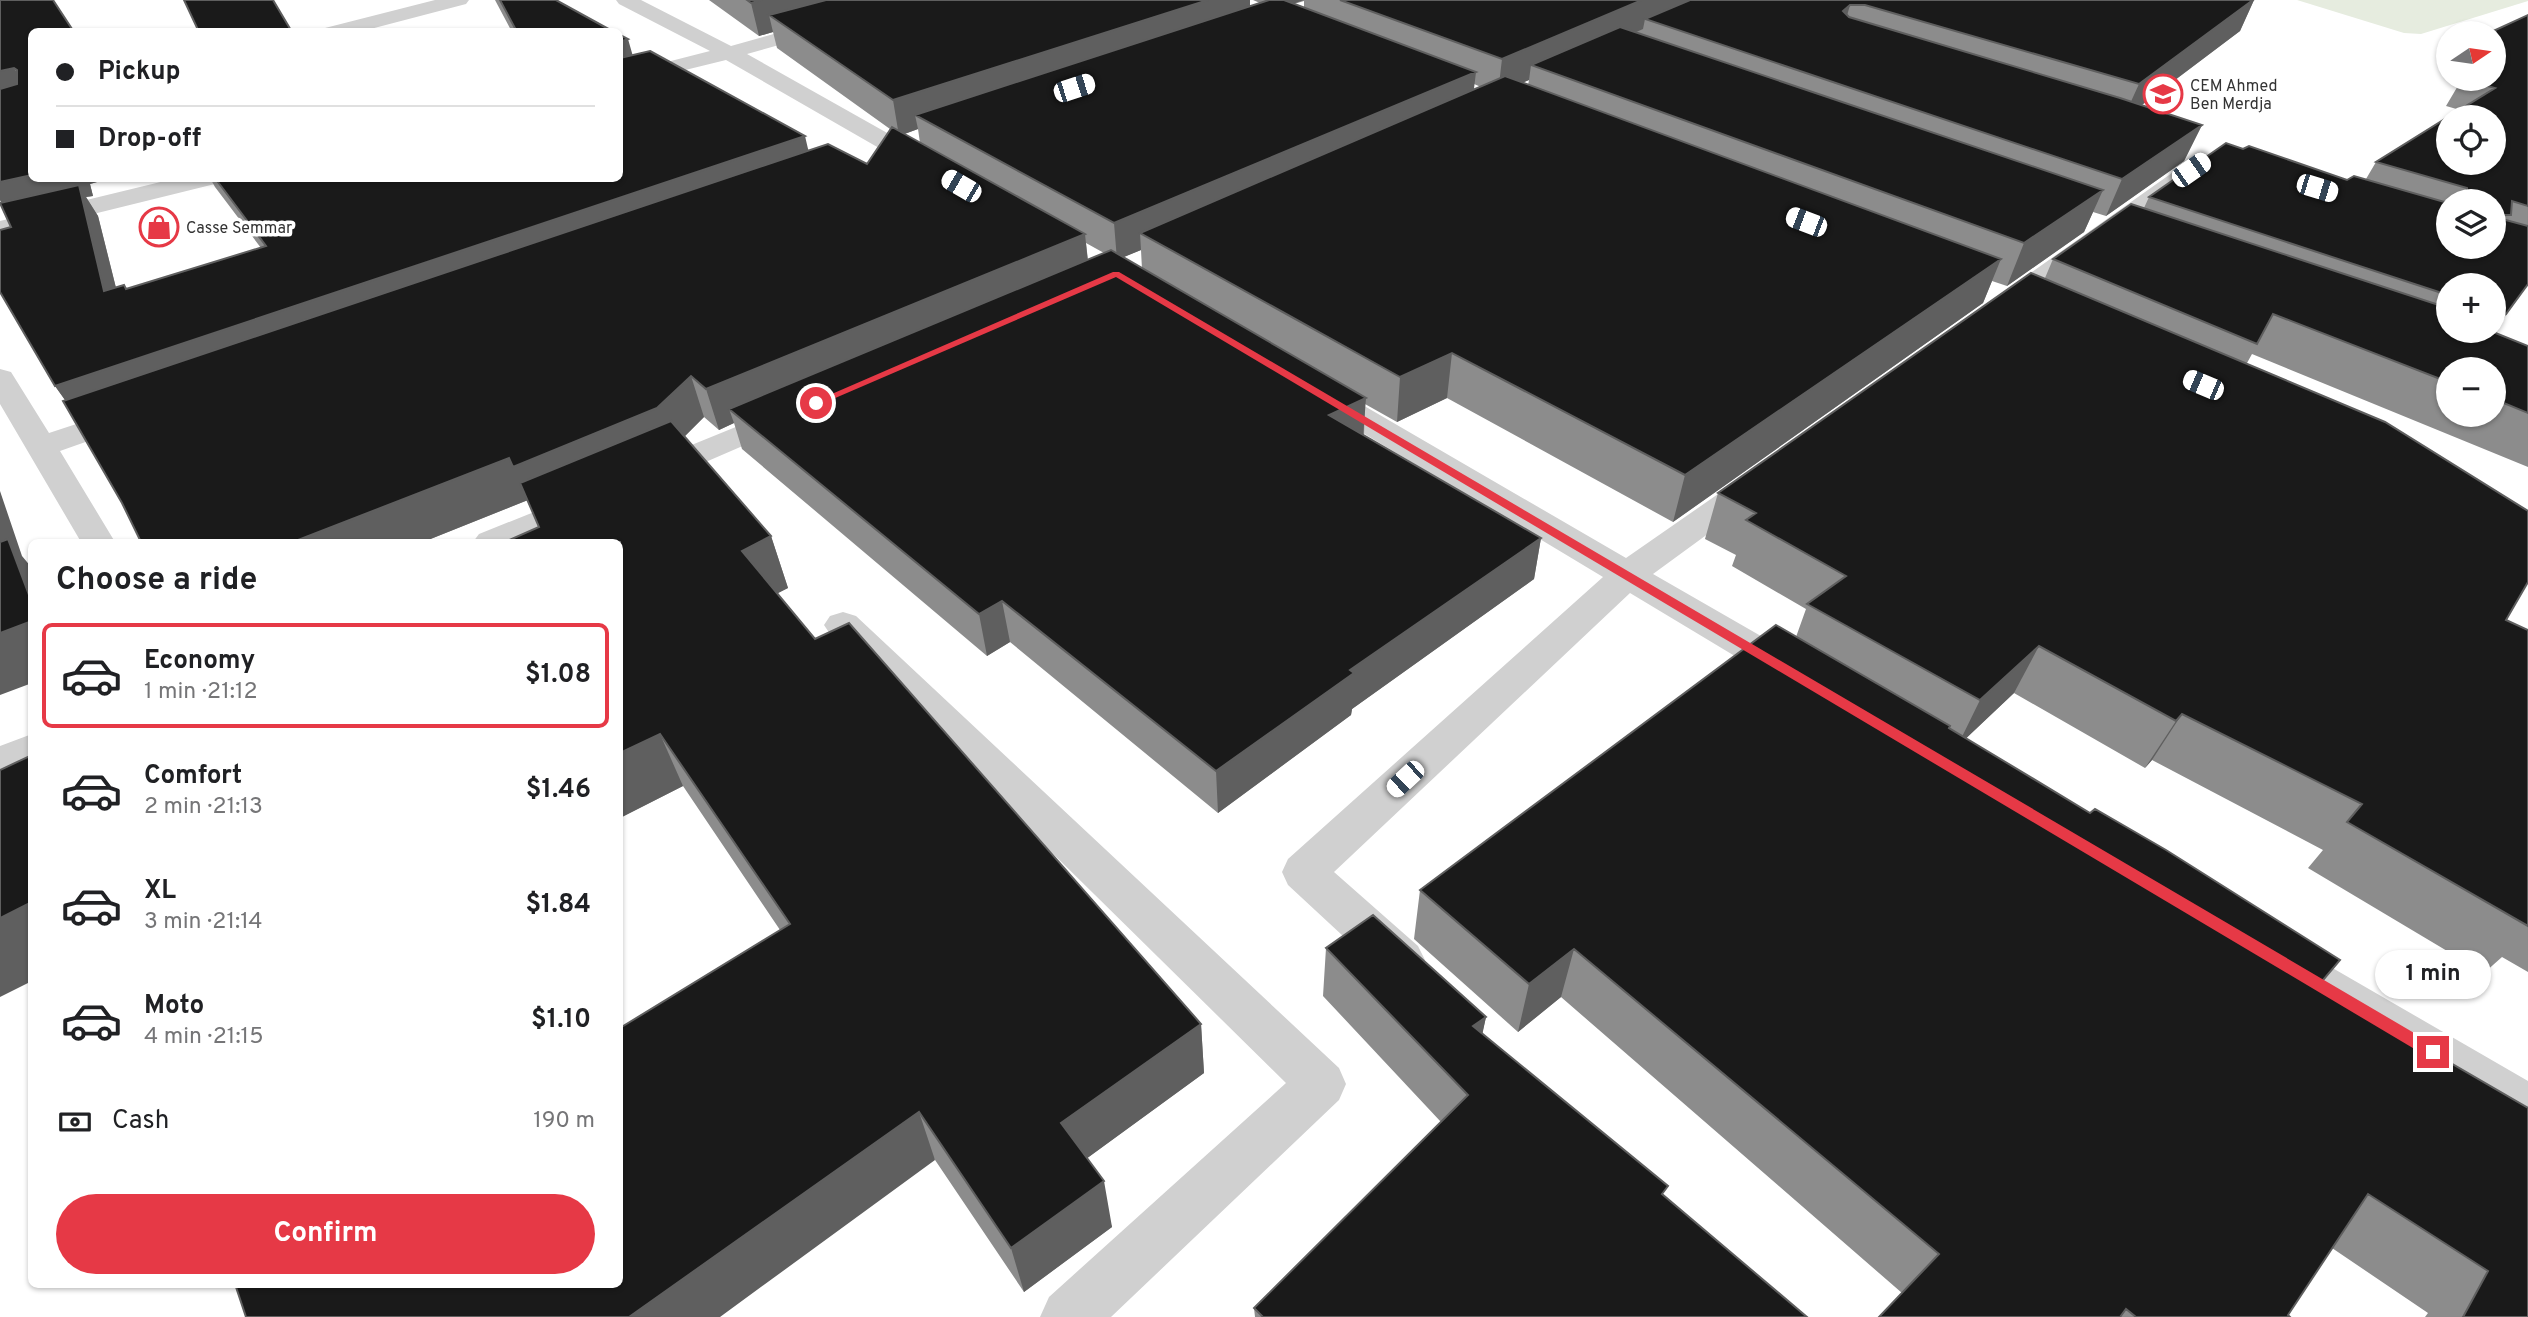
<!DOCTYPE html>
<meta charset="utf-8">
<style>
body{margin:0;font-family:Overpass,sans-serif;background:#f6f6f6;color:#202124;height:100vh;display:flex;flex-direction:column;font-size:26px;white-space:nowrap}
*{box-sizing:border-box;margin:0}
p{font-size:23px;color:#757577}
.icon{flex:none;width:38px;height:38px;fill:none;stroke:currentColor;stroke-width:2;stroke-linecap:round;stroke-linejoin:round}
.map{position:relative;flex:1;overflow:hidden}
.sheet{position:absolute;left:28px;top:539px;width:595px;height:749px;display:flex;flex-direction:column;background:#fff;border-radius:10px;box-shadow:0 2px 5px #0004}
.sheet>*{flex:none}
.hud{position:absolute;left:28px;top:28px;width:595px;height:154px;border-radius:10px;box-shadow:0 2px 5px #0004;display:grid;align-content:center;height:154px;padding:0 28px;background:#fff}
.needle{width:46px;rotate:77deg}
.controls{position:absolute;left:2436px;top:21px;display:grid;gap:14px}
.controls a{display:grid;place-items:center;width:70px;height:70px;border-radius:50%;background:#fff;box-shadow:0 2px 5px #0004;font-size:35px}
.end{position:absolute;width:32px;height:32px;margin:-16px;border:9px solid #e63946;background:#fff;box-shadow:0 0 0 4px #fff}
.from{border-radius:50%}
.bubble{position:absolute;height:49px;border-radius:24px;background:#fff;box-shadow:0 2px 5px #0004;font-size:23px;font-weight:700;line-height:49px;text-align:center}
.car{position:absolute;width:21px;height:42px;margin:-21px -10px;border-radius:9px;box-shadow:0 0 5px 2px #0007;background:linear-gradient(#fff 24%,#345 0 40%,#fff 0 76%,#345 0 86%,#fff 0)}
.hud b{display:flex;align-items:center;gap:24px;height:66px;font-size:26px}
.hud b+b{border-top:2px solid #e0e0e0}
.hud i{width:18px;height:18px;background:#202124}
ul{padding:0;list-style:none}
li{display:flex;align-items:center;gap:21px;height:105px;margin:0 14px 10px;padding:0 14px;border:4px solid transparent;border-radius:10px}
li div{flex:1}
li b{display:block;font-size:26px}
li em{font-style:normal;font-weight:700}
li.on{border-color:#e63946}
li>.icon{width:63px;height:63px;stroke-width:1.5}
h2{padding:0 28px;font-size:32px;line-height:84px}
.pay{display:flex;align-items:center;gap:18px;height:77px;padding:0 28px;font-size:26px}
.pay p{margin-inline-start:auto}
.button{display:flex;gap:14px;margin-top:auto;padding:14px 28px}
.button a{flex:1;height:80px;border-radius:42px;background:#e63946;color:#fff;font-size:28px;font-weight:700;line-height:80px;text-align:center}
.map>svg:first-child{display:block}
.green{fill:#e6ecdf}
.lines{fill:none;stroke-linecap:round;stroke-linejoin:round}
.minor{fill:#d0d0d0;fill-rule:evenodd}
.wall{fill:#8c8c8c;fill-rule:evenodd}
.shaded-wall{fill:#5f5f5f}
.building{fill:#1a1a1a;stroke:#5f5f5f;stroke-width:2}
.route{fill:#e63946}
.labels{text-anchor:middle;stroke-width:7;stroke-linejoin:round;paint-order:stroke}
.far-poi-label{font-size:16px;fill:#333;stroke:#fff;text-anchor:start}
</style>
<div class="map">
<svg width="2528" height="1317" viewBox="0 0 2528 1317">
<rect width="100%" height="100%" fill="#fff"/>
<path class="green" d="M 2297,0 L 2528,0 L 2528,1 L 2421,34 L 2404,33 Z"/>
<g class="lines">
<path class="minor" d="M 435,0 L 469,0 L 466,4 L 359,32 L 322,32 L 325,28 Z
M 616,0 L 641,0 L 731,46 L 896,0 L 928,0 L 925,4 L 747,54 L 937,161 L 940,166 L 937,171 L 928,173 L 919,171 L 726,60 L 620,86 L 620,74 L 710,51 L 619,4 Z
M 2188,166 L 2197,168 L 2200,173 L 2197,178 L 2011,313 L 2001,316 L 1991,313 L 1987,307 L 1991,301 L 2179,168 Z
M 177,178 L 222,178 L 219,183 L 0,237 L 0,221 Z
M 0,369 L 11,372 L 49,433 L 131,406 L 142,408 L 147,415 L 142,422 L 60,451 L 115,542 L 81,542 L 0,404 Z
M 1319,384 L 1330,386 L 1626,558 L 1744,476 L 1756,473 L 1768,476 L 1773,483 L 1768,490 L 1653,574 L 1806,662 L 1811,672 L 1806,682 L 1792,686 L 1778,682 L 1630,593 L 1334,872 L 1418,946 L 1425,960 L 1418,974 L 1401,980 L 1384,974 L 1288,885 L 1282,872 L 1288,859 L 1603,577 L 1308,400 L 1304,393 L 1308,386 Z
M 787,406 L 798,408 L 803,415 L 798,422 L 664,480 L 652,483 L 640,480 L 635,473 L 640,466 Z
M 584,492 L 596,495 L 601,502 L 596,509 L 520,542 L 473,542 L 479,534 Z
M 843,612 L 856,616 L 1339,1068 L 1346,1084 L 1339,1100 L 1111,1317 L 1040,1317 L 1049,1297 L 1286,1083 L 830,634 L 824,625 L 830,616 Z
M 32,734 L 32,767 L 0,780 L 0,746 Z
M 2274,938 L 2291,944 L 2528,1081 L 2528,1132 L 2510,1125 L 2257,972 L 2250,958 L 2257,944 Z"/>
</g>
<path class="wall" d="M 0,0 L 74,32 L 32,178 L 111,178 L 90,184 L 93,196 L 86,197 L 98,216 L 116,288 L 126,289 L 261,248 L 215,187 L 210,178 L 271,178 L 272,180 L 620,178 L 633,55 L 809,150 L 867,164 L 890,129 L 777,48 L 773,32 L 759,36 L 709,0 L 1250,0 L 1250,6 L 1260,3 L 1253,0 L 2254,0 L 2240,31 L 2142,105 L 2202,125 L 2184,161 L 2106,216 L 2093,212 L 2084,232 L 2007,286 L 1992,281 L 1983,303 L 1673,522 L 1447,398 L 1397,422 L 1365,404 L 1364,435 L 1541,538 L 1534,579 L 1352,709 L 1351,715 L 1218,813 L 1010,642 L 987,656 L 742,449 L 734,423 L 719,430 L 704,417 L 684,437 L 771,536 L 788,588 L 777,593 L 815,639 L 1201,1024 L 1204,1073 L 1087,1158 L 1112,1227 L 1024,1292 L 683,786 L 620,818 L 620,542 L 539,527 L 528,500 L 423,542 L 141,542 L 122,503 L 66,401 L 55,386 L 11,227 L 0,200 ZM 1304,1 L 1304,7 L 1294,4 ZM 1529,80 L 1528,85 L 1522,83 ZM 1474,84 L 1481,87 L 1474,90 ZM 918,129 L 920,143 L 904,134 L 907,133 ZM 1086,243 L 1104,253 L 1088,260 ZM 1141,250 L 1142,269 L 1123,257 Z
M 495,0 L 556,0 L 614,32 L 512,32 Z
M 2528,15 L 2528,284 L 2494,332 L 2528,346 L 2528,467 L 2252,354 L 2247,363 L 2506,620 L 2528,630 L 2528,972 L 2502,957 L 2484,973 L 2308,868 L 2323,850 L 2152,760 L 2145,768 L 2014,693 L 1966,738 L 2318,986 L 2528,1317 L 2425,1317 L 2428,1313 L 2332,1248 L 2288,1315 L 2290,1317 L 1879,1317 L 1902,1293 L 1561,997 L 1518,1032 L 1414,939 L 1420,890 L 1796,637 L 1806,609 L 1732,566 L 1736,555 L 1705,539 L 1718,493 L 2045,278 L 2053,259 L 2144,208 L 2149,197 L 2243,149 L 2347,180 L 2366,179 L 2376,162 L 2460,110 L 2446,106 L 2462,79 L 2494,79 L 2494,33 ZM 2448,201 L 2494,201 L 2448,247 ZM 2448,285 L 2494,285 L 2494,331 L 2448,331 ZM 2448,369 L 2494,369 L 2494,415 L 2448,415 Z
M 1326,948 L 1486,1017 L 1482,1034 L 1664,1196 L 1807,1317 L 1255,1317 L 1254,1308 L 1441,1122 L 1323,996 Z"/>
<path class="shaded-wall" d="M 762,0 L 886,0 L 769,15 L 773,32 L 759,36 L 751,3 Z
M 1208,0 L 1250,0 L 1250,19 L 915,115 L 918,129 L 899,136 L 893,100 Z
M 1278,0 L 1304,0 L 1278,9 Z
M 1642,0 L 1710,0 L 1645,19 L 1643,29 L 1548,71 L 1531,65 L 1529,80 L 1498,93 L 1502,59 Z
M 2253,0 L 2254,0 L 2240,31 L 2123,119 L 2139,84 Z
M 1850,5 L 1841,37 L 1843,11 Z
M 628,39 L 636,67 L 620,72 L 620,42 Z
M 14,68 L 31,96 L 0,105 L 0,71 Z
M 1476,72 L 1472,105 L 1140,233 L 1141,250 L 1117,260 L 1114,223 Z
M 2202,125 L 2184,161 L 2106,216 L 2122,179 Z
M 805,136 L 812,166 L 79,420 L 55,386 Z
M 32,175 L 32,178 L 111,178 L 90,184 L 93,196 L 86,197 L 98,216 L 125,324 L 10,216 L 0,200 L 0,182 Z
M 2103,190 L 2084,232 L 2007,286 L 2024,243 Z
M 1085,234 L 1089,273 L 729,409 L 734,423 L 719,430 L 706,389 Z
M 2001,259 L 1983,303 L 1673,522 L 1685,475 Z
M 1452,353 L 1447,398 L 1397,422 L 1400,377 Z
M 691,376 L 704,417 L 672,449 L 528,500 L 423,542 L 293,542 Z
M 1366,398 L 1363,438 L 1329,415 Z
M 0,491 L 22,556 L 32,568 L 32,603 L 0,548 Z
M 771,536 L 788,588 L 759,603 L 742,551 Z
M 1541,538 L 1534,579 L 1352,709 L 1351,715 L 1218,813 L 1216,771 L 1350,670 Z
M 1002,601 L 1010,642 L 987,656 L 979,614 Z
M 32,621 L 32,683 L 0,695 L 0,633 Z
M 2039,646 L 2014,693 L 1957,747 L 1980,700 Z
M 2182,714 L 2152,760 L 2145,768 L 2176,721 Z
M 660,734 L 683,786 L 620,818 L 620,753 Z
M 32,902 L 32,981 L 0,997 L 0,918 Z
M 1574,949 L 1561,997 L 1518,1032 L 1529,984 Z
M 1486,1017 L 1476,1064 L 1473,1026 Z
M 1201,1024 L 1204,1073 L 1071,1170 L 1061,1123 Z
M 919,1112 L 935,1160 L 720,1317 L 629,1317 Z
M 1104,1181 L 1112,1227 L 1024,1292 L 1011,1248 Z"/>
<path class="building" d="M 0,0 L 53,0 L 74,32 L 32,32 L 32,175 L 0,182 L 0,89 L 17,84 L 17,70 L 14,68 L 0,71 Z
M 184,0 L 273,0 L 292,32 L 199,32 Z
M 500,0 L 556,0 L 614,32 L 517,32 Z
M 747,0 L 762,0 L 751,3 Z
M 826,0 L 1208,0 L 893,100 L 769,15 Z
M 1269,0 L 1284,0 L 1476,72 L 1114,223 L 915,115 Z
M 1340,0 L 1642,0 L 1502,59 Z
M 1690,0 L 2253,0 L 2139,84 L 1865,5 L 1850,5 L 1843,11 L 1849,17 L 2120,98 L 2202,125 L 2122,179 L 1645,19 Z
M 2528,15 L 2528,206 L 2512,201 L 2511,215 L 2503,215 L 2502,219 L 2528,226 L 2528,284 L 2506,314 L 2494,310 L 2494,285 L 2448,285 L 2448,295 L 2149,197 L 2226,143 L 2243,149 L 2249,146 L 2347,180 L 2354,176 L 2448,203 L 2448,247 L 2494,247 L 2494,201 L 2468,201 L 2467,188 L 2376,162 L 2448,117 L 2448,163 L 2494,163 L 2494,117 L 2448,117 L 2495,88 L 2463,79 L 2494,79 L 2494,62 L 2502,58 L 2494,55 L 2494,33 L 2489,33 Z
M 1620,27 L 2103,190 L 2024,243 L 1531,65 Z
M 620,35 L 628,39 L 620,42 Z
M 650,51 L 805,136 L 55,386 L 0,292 L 0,230 L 11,227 L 0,203 L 79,185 L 104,291 L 124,285 L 126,289 L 266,246 L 215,178 L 271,178 L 272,180 L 279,178 L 620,178 L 620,58 Z
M 1505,76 L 2001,259 L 1685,475 L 1452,353 L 1400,377 L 1140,233 Z
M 892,127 L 1085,234 L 706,389 L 691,376 L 657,408 L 513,467 L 509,458 L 293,542 L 141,542 L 122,503 L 63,401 L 828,144 L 867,164 Z
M 2131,204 L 2448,308 L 2448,331 L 2494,331 L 2494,323 L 2498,325 L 2493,332 L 2528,346 L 2528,413 L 2494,399 L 2494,369 L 2448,369 L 2448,382 L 2273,314 L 2257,344 L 2053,259 Z
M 1111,250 L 1366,398 L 1329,415 L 1541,538 L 1350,670 L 1354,673 L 1216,771 L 1002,601 L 979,614 L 729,409 Z
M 2031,273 L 2385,422 L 2528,511 L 2528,582 L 2506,620 L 2528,630 L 2528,926 L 2347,822 L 2362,804 L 2182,714 L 2176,721 L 2039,646 L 1980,700 L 1807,604 L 1846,576 L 1746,520 L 1756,513 L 1718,493 Z
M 671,421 L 771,536 L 742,551 L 815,639 L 849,623 L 1201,1024 L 1061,1123 L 1104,1181 L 1011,1248 L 919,1112 L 629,1317 L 246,1317 L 235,1284 L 620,1284 L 620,1028 L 790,924 L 660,734 L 620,753 L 620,542 L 505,542 L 539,527 L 520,483 Z
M 8,539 L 32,603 L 32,621 L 0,633 L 0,542 Z
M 1776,625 L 1950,726 L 1949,728 L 2090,813 L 2095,809 L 2166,850 L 2340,960 L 2318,986 L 2528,1108 L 2528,1317 L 2463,1317 L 2488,1271 L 2368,1194 L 2288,1315 L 2290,1317 L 2136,1317 L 2126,1309 L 2120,1317 L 1879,1317 L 1939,1254 L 1574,949 L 1529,984 L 1420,890 Z
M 32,755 L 32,902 L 0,918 L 0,770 Z
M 1373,915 L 1486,1017 L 1473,1026 L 1668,1186 L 1662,1194 L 1807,1317 L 1263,1317 L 1254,1308 L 1468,1095 L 1326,948 Z"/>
<path class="route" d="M 1113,272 L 1119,272 L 2438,1047 L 2441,1052 L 2438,1057 L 2428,1057 L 1116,277 L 819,405 L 811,403 Z"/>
<defs>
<symbol id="school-ring" viewBox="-11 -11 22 22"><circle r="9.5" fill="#fff" stroke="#e63946" stroke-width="1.5"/><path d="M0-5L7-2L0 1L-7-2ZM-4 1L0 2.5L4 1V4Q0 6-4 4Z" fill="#e63946"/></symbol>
<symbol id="shop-ring" viewBox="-11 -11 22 22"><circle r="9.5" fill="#fff" stroke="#e63946" stroke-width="1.5"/><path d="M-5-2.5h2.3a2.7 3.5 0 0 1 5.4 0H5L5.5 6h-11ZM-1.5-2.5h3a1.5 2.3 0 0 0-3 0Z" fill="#e63946"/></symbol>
</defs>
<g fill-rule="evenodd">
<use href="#school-ring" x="2141" y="72" width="44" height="44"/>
<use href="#shop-ring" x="137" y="205" width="44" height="44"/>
</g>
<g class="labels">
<g class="far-poi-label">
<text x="2190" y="91">CEM Ahmed<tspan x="2190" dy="18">Ben Merdja</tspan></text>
<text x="186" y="233">Casse Semmar</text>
</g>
</g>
</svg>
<div class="controls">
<a><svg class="needle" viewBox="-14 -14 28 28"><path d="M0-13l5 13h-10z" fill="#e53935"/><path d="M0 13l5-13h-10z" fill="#757577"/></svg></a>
<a><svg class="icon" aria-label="locate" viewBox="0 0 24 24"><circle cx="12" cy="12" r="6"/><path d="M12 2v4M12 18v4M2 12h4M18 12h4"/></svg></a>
<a><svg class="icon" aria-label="layers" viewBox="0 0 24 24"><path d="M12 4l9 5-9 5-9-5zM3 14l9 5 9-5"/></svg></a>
<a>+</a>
<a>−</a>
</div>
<i class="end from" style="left:816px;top:403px"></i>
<i class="end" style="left:2433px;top:1052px"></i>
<div class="bubble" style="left:2375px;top:950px;width:116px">1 min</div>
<i class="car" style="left:1074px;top:88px;rotate:72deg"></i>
<i class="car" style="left:2191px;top:170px;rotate:55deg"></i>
<i class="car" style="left:961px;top:186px;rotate:300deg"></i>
<i class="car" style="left:2317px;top:188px;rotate:107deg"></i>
<i class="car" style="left:1806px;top:222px;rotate:291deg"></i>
<i class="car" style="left:2203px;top:385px;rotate:293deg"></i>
<i class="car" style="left:1405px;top:779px;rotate:227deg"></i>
<div class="hud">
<b><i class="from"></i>Pickup</b>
<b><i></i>Drop-off</b>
</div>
<section class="sheet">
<h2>Choose a ride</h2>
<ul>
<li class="on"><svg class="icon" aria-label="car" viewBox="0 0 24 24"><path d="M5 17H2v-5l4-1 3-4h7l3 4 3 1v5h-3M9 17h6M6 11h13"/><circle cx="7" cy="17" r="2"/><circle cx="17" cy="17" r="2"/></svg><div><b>Economy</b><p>1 min · 21:12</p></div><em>$1.08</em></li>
<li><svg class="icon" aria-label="car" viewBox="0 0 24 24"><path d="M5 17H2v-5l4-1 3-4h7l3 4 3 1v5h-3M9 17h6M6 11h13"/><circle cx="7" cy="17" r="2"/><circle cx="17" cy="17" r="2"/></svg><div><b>Comfort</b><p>2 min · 21:13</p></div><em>$1.46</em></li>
<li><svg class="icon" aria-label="car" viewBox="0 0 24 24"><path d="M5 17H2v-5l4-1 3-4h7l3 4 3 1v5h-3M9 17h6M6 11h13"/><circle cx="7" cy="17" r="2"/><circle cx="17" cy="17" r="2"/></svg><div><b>XL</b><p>3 min · 21:14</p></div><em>$1.84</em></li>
<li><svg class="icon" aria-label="car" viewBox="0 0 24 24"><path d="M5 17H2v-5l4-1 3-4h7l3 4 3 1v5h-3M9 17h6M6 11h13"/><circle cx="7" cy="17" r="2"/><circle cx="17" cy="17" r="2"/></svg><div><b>Moto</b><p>4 min · 21:15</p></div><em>$1.10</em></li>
</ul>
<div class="pay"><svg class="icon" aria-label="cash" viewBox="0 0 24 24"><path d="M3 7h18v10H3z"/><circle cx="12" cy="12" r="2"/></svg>Cash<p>190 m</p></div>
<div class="button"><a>Confirm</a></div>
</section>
</div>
